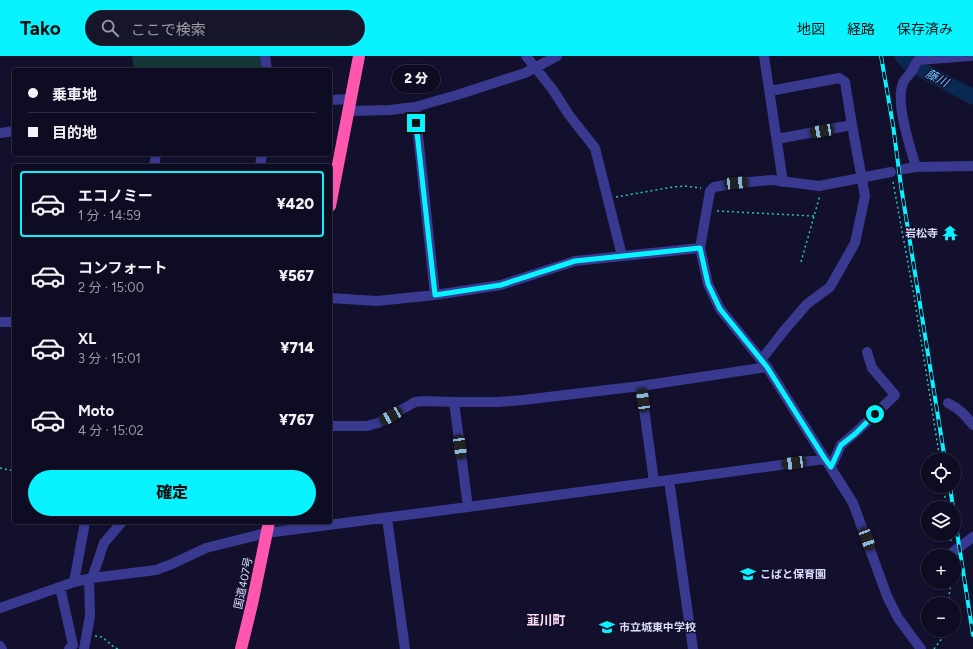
<!DOCTYPE html>
<html lang="ja">
<meta charset="utf-8">
<style>
body{margin:0;font-family:Figtree,"Noto Sans JP",sans-serif;background:#17152a;color:#f1f3f6;height:100vh;display:flex;flex-direction:column;font-size:15px;white-space:nowrap}
*{box-sizing:border-box;margin:0}
p{font-size:13px;color:#9b9ba5}
.icon{flex:none;width:22px;height:22px;fill:none;stroke:currentColor;stroke-width:2;stroke-linecap:round;stroke-linejoin:round}
.map{position:relative;flex:1;overflow:hidden}
.drawer{position:absolute;left:12px;top:108px;width:320px;height:360px;display:flex;flex-direction:column;background:#0e0c22;border-radius:4px;box-shadow:0 1px 3px #0004,0 0 0 1px #2e2c40}
.drawer>*{flex:none}
.banner{position:absolute;left:12px;top:12px;width:320px;height:88px;border-radius:4px;box-shadow:0 1px 3px #0004,0 0 0 1px #2e2c40;display:grid;align-content:center;height:88px;padding:0 16px;background:#0e0c22}
.controls{position:absolute;left:921px;top:397px;display:grid;gap:8px}
.controls a{display:grid;place-items:center;width:40px;height:40px;border-radius:50%;background:#0e0c22;box-shadow:0 1px 3px #0004,0 0 0 1px #2e2c40;font-size:20px}
.end{position:absolute;width:18px;height:18px;margin:-9px;border:5px solid #08f3ff;background:#111;box-shadow:0 0 0 2px #111}
.from{border-radius:50%}
.bubble{position:absolute;height:28px;border-radius:14px;background:#0e0c22;box-shadow:0 1px 3px #0004,0 0 0 1px #2e2c40;font-size:13px;font-weight:800;line-height:28px;text-align:center}
.car{position:absolute;width:12px;height:24px;margin:-12px -6px;border-radius:5px;box-shadow:0 0 3px 1px #0007;background:linear-gradient(#222 24%,#8ab4d8 0 40%,#222 0 76%,#8ab4d8 0 86%,#222 0)}
.banner b{display:flex;align-items:center;gap:14px;height:38px;font-size:15px}
.banner b+b{border-top:1px solid #2e2c40}
.banner i{width:10px;height:10px;background:#f1f3f6}
ul{padding:7px 0 0;list-style:none}
li{display:flex;align-items:center;gap:12px;height:66px;margin:0 8px 6px;padding:0 8px;border:2px solid transparent;border-radius:4px}
li div{flex:1}
li b{display:block;font-size:15px}
li em{font-style:normal;font-weight:800}
li.on{border-color:#08f3ff}
li>.icon{width:36px;height:36px;stroke-width:1.5}
.primary-button{display:flex;gap:8px;margin-top:auto;padding:8px 16px}
.primary-button a{flex:1;height:46px;border-radius:24px;background:#08f3ff;color:#111;font-size:16px;font-weight:800;line-height:46px;text-align:center}
header{display:flex;align-items:center;gap:24px;box-sizing:border-box;height:56px;padding:0 20px;background:#08f3ff;color:#111}
header strong{font-size:19px}
nav{display:flex;gap:22px;margin-inline-start:auto;font-size:14px}
.search{width:280px;height:36px;background:#17152a;display:flex;align-items:center;gap:10px;box-sizing:border-box;padding:0 14px;border-radius:22px;color:#9b9ba5;font-size:15px}
.map>svg:first-child{display:block}
.green{fill:#123734}
.lines{fill:none;stroke-linecap:round;stroke-linejoin:round}
.river{stroke:#092852;stroke-width:15}
.path{stroke:#28c6b4;stroke-width:1.5;stroke-dasharray:2 3;stroke-linecap:butt}
.minor{stroke:#38398f;stroke-width:10}
.highway{stroke:#ff57b0;stroke-width:12}
.rail-casing{stroke:#08f3ff;stroke-width:4}
.rail{stroke:#13102d;stroke-width:2.5;stroke-dasharray:8;stroke-linecap:butt}
.route{stroke:#08f3ff;stroke-width:5}
.labels{text-anchor:middle;stroke-width:3;stroke-linejoin:round;paint-order:stroke}
.poi-label{font-size:11px;font-weight:bold;fill:#dedcff;stroke:#13102d;text-anchor:start}
.street-label{font-size:11px;fill:#dedcff;stroke:#13102d}
.water-label{font-size:12px;font-style:italic;fill:#6ac2ff;stroke:#13102d}
.quarter-label{font-size:13px;font-weight:bold;fill:#ffdef5;stroke:#13102d}
</style>
<header>
<strong>Tako</strong>
<div class="search"><svg class="icon" aria-label="search" viewBox="0 0 24 24"><circle cx="10" cy="10" r="6"/><path d="M15 15l6 6"/></svg>ここで検索</div>
<nav><a>地図</a><a>経路</a><a>保存済み</a></nav>
</header>
<div class="map">
<svg width="973" height="593" viewBox="0 0 973 593">
<rect width="100%" height="100%" fill="#13102d"/>
<path class="green" d="M 132,0 L 261,0 L 264,14 L 134,14 Z"/>
<g class="lines">
<path class="river" d="M 902,0 L 907,6 L 973,41"/>
<path class="path" d="M 893,126 L 914,240 L 940,404
M 616,141 L 673,131 L 685,130 L 701,132
M 717,155 L 814,160
M 801,206 L 820,139
M 0,412 L 14,415
M 943,430 L 947,452
M 950,478 L 951,486
M 948,548 L 951,526
M 95,580 L 102,581 L 115,592 L 119,593
M 934,593 L 943,581 L 944,574"/>
<path class="minor" d="M 265,0 L 267,14
M 526,0 L 553,34 L 569,59 L 595,92 L 622,200
M 764,0 L 783,126
M 918,4 L 970,0
M 330,44 L 351,43
M 415,51 L 435,239
M 348,55 L 390,54 L 415,51 L 457,39 L 525,17 L 557,0
M 0,77 L 14,75
M 777,83 L 852,69
M 154,110 L 156,98
M 260,110 L 262,98
M 916,111 C 910,91 895,46 903,27 C 905,22 909,19 912,15 C 914,11 916,7 918,4
M 904,113 L 916,111 L 973,110
M 891,116 L 819,130 L 772,124 L 736,127 L 714,131 L 710,135 L 700,192 L 708,228 L 720,253 L 767,311 L 853,447 L 887,540 L 898,562 L 921,593
M 330,242 L 377,245 L 435,239 L 501,229 L 575,205 L 700,192
M 0,266 L 14,266
M 761,304 L 783,276 L 807,248 L 830,231 L 855,187 L 865,140 L 852,69 L 845,26 L 839,22 L 770,35
M 641,330 L 654,426
M 454,346 L 468,451
M 948,347 C 960,353 965,359 973,369
M 330,370 L 367,370 L 378,367 L 415,346 L 425,345 L 454,346 L 499,346 L 523,344 L 641,330 L 767,311
M 831,411 L 841,389 L 855,377 L 895,339 L 872,312 L 867,296
M 669,424 L 693,593
M 387,462 L 405,593
M 953,496 L 973,481
M 92,522 L 104,487 L 122,466
M 74,526 L 85,466
M 60,531 L 73,589 L 69,593
M 0,552 L 74,526 L 92,522 L 156,514 L 172,508 L 206,492 L 266,477 L 468,451 L 825,403
M 0,590 L 2,593
M 84,593 L 90,560 L 89,523"/>
<path class="highway" d="M 330,150 L 359,0
M 241,593 L 252,548 L 269,466"/>
<defs>
<path id="rail" d="M 881,0 L 893,69 L 901,130 L 945,404
M 950,430 L 953,452
M 954,457 L 973,579"/>
</defs>
<use href="#rail" class="rail-casing"/>
<use href="#rail" class="rail"/>
</g>
<g class="lines">
<path class="route" d="M 416,67 L 435,239 L 501,229 L 575,205 L 700,192 L 708,228 L 720,253 L 767,311 L 825,403 L 831,411 L 841,389 L 855,378 L 875,358"/>
</g>
<defs>
<symbol id="temple-bare" viewBox="-9 -9 18 18"><path d="M0-6L5-2H3V0L6.5 2.5H4V6H1.5V3h-3V6H-4V2.5H-6.5L-3 0V-2H-5Z" fill="#08f3ff" stroke="#13102d" stroke-width="2.5" paint-order="stroke"/></symbol>
<symbol id="school-bare" viewBox="-9 -9 18 18"><path d="M0-5L7-2L0 1L-7-2ZM-4 1L0 2.5L4 1V4Q0 6-4 4Z" fill="#08f3ff" stroke="#13102d" stroke-width="2.5" paint-order="stroke"/></symbol>
</defs>
<g fill-rule="evenodd">
<use href="#temple-bare" x="939" y="166" width="22" height="22"/>
<use href="#school-bare" x="737" y="507" width="22" height="22"/>
<use href="#school-bare" x="596" y="560" width="22" height="22"/>
</g>
<g class="labels">
<g class="poi-label">
<text x="938" y="181" text-anchor="end">岩松寺</text>
<text x="760" y="522">こばと保育園</text>
<text x="619" y="575">市立城東中学校</text>
</g>
<g class="street-label">
<text transform="translate(243 527) rotate(-78)" y="4">国道407号</text>
</g>
<g class="water-label">
<text transform="translate(937 22) rotate(28)" y="4">藤川</text>
</g>
<g class="quarter-label">
<text x="546" y="569">韮川町</text>
</g>
</g>
</svg>
<div class="controls">
<a><svg class="icon" aria-label="locate" viewBox="0 0 24 24"><circle cx="12" cy="12" r="6"/><path d="M12 2v4M12 18v4M2 12h4M18 12h4"/></svg></a>
<a><svg class="icon" aria-label="layers" viewBox="0 0 24 24"><path d="M12 4l9 5-9 5-9-5zM3 14l9 5 9-5"/></svg></a>
<a>+</a>
<a>−</a>
</div>
<i class="end from" style="left:875px;top:358px"></i>
<i class="end" style="left:416px;top:67px"></i>
<div class="bubble" style="left:392px;top:9px;width:48px">2 分</div>
<i class="car" style="left:822px;top:75px;rotate:260deg"></i>
<i class="car" style="left:736px;top:127px;rotate:85deg"></i>
<i class="car" style="left:643px;top:344px;rotate:352deg"></i>
<i class="car" style="left:391px;top:360px;rotate:240deg"></i>
<i class="car" style="left:460px;top:391px;rotate:172deg"></i>
<i class="car" style="left:794px;top:407px;rotate:262deg"></i>
<i class="car" style="left:867px;top:483px;rotate:160deg"></i>
<div class="banner">
<b><i class="from"></i>乗車地</b>
<b><i></i>目的地</b>
</div>
<section class="drawer">
<ul>
<li class="on"><svg class="icon" aria-label="car" viewBox="0 0 24 24"><path d="M5 17H2v-5l4-1 3-4h7l3 4 3 1v5h-3M9 17h6M6 11h13"/><circle cx="7" cy="17" r="2"/><circle cx="17" cy="17" r="2"/></svg><div><b>エコノミー</b><p>1 分 · 14:59</p></div><em>¥420</em></li>
<li><svg class="icon" aria-label="car" viewBox="0 0 24 24"><path d="M5 17H2v-5l4-1 3-4h7l3 4 3 1v5h-3M9 17h6M6 11h13"/><circle cx="7" cy="17" r="2"/><circle cx="17" cy="17" r="2"/></svg><div><b>コンフォート</b><p>2 分 · 15:00</p></div><em>¥567</em></li>
<li><svg class="icon" aria-label="car" viewBox="0 0 24 24"><path d="M5 17H2v-5l4-1 3-4h7l3 4 3 1v5h-3M9 17h6M6 11h13"/><circle cx="7" cy="17" r="2"/><circle cx="17" cy="17" r="2"/></svg><div><b>XL</b><p>3 分 · 15:01</p></div><em>¥714</em></li>
<li><svg class="icon" aria-label="car" viewBox="0 0 24 24"><path d="M5 17H2v-5l4-1 3-4h7l3 4 3 1v5h-3M9 17h6M6 11h13"/><circle cx="7" cy="17" r="2"/><circle cx="17" cy="17" r="2"/></svg><div><b>Moto</b><p>4 分 · 15:02</p></div><em>¥767</em></li>
</ul>
<div class="primary-button"><a>確定</a></div>
</section>
</div>
